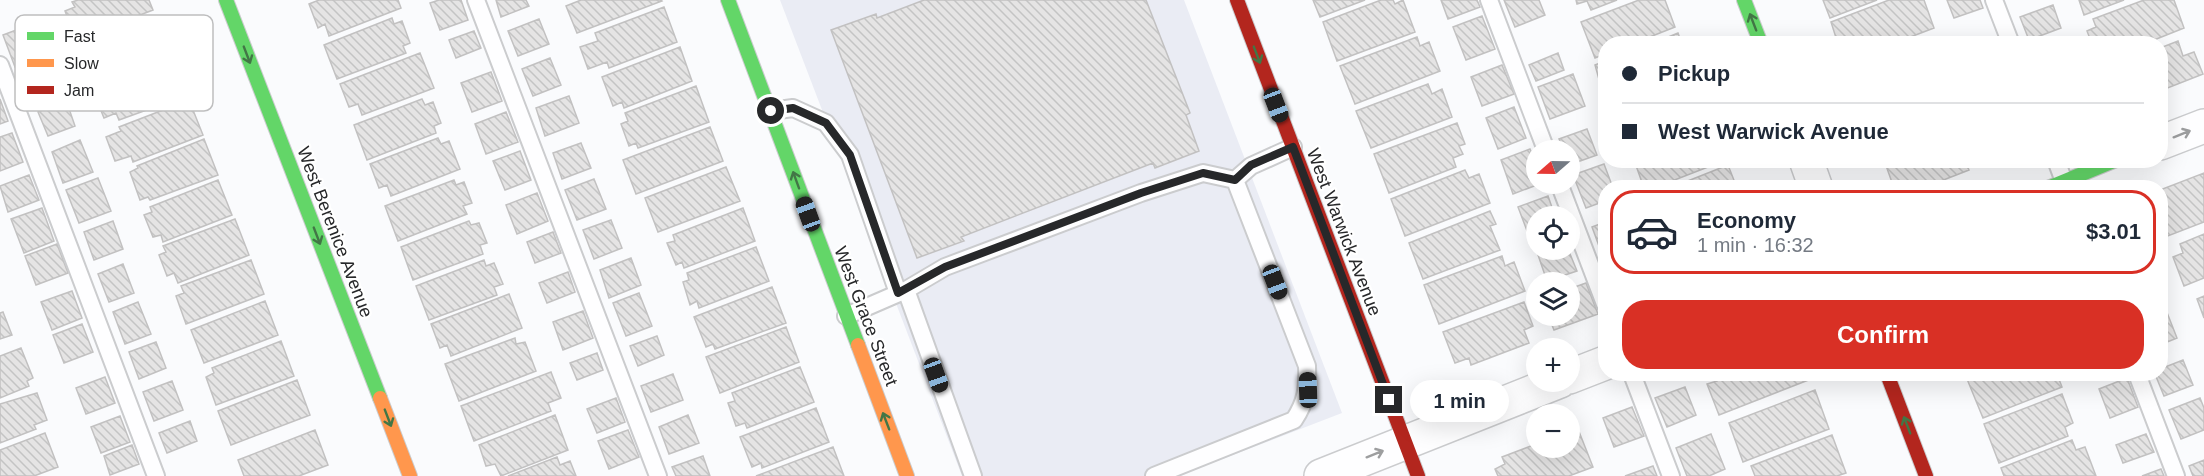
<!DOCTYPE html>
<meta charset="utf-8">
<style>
body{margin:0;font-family:Helvetica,sans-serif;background:#f2f2f3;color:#1f2937;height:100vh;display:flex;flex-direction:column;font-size:22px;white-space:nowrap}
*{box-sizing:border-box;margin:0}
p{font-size:20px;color:#747a83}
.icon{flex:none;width:33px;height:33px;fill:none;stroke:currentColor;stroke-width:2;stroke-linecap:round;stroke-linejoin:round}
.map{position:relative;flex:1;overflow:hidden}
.panel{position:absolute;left:1598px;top:180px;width:570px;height:201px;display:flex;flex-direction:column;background:#fff;border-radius:24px;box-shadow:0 6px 24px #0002}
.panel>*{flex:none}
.top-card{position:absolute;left:1598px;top:36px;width:570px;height:132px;border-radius:24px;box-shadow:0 6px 24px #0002;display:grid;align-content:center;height:132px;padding:0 24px;background:#fff}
.needle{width:39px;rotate:250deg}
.fabs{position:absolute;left:1526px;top:140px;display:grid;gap:12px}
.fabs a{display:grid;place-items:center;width:54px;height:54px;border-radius:50%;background:#fff;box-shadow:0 6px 24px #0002;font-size:30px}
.end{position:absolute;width:27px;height:27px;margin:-14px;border:8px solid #27282a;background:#fff;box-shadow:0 0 0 3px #fff}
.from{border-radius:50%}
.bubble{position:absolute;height:42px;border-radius:21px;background:#fff;box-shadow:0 6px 24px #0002;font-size:20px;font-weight:700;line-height:42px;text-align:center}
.car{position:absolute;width:18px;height:36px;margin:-18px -9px;border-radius:8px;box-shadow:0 0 4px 2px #0007;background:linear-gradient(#222 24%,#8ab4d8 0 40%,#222 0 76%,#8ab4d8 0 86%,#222 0)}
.top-card b{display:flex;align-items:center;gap:21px;height:57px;font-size:22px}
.top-card b+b{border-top:2px solid #e0e1e3}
.top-card i{width:15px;height:15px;background:#1f2937}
ul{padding:10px 0 0;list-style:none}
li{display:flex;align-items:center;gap:18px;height:84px;margin:0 12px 9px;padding:0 12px;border:3px solid transparent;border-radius:24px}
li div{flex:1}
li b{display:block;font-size:22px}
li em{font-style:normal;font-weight:700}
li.current{border-color:#d93025}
li>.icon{width:54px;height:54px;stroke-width:1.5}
.primary-button{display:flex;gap:12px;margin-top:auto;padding:12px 24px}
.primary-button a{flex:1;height:69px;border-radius:24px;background:#d93025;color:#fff;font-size:24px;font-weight:700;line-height:69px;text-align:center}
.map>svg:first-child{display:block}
.built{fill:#eaecf4}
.building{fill:url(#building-back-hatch);stroke:#c2c1c1;stroke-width:1.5}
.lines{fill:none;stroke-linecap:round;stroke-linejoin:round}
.lane-casing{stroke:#cbccce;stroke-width:20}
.street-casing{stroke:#cbccce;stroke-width:36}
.fast-casing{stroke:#cbccce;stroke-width:16}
.slow-casing{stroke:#cbccce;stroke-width:16}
.jam-casing{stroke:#cbccce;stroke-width:16}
.lane{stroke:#fefeff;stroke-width:16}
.street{stroke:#fefeff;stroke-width:33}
.fast{stroke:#63d668;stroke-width:14}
.slow{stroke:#ff974d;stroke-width:14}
.jam{stroke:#b3261e;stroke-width:14}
.oneway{stroke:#427646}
.oneway2{stroke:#9d9e9f}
.route{stroke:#27282a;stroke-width:8}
.labels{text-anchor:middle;stroke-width:4.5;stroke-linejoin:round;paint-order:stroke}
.street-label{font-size:18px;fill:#27282a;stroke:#fff}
.key{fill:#fff;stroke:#bebebf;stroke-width:1.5}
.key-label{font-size:16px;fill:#27282a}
</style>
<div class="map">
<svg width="2204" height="476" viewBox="0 0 2204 476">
<defs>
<pattern id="building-back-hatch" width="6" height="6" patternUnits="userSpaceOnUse" patternTransform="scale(1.5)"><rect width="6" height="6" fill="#e5e4e4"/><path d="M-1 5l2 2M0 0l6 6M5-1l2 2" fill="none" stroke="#c4c4c4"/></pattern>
</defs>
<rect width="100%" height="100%" fill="#fafbfd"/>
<path class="built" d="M 780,0 L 1184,0 L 1342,413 L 1178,476 L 962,476 Z"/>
<path class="building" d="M 78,0 L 149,0 L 153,10 L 85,36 L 83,31 L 74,34 L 65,11 L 75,7 L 72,2 Z
M 319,0 L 398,0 L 401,8 L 329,36 L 325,24 L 318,28 L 309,4 Z
M 439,0 L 461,0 L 468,20 L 440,30 L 430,3 Z
M 496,0 L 526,0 L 529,6 L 501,17 Z
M 581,0 L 661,0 L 662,1 L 577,33 L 566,6 Z
M 924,0 L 1146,0 L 1190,113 L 1186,115 L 1199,151 L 1155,168 L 1153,163 L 961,237 L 964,241 L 917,258 L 831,30 L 876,14 L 877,18 Z
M 1313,0 L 1365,0 L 1320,17 Z
M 1381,0 L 1393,0 L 1395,4 L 1403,0 L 1415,32 L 1337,61 L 1323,22 Z
M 1441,0 L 1477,0 L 1480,7 L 1448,19 Z
M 1504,0 L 1539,0 L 1545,15 L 1515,27 Z
M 1576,0 L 1617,0 L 1591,10 L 1587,1 L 1577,4 Z
M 1639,0 L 1665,0 L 1675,27 L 1632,44 L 1605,44 L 1605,54 L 1595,58 L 1581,22 Z
M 1823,0 L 1877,0 L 1830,18 Z
M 1889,0 L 1924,0 L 1934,28 L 1892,44 L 1838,44 L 1831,22 Z
M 1947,0 L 1980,0 L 1983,8 L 1954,18 Z
M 2079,0 L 2124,0 L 2084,15 Z
M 2144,0 L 2174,0 L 2184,28 L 2144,44 L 2092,44 L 2087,31 L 2096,27 L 2093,19 Z
M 2053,5 L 2061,28 L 2029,40 L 2020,17 Z
M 664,7 L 677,42 L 609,68 L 607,62 L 588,69 L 580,47 L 598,41 L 595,33 Z
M 1482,16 L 1495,49 L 1466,60 L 1453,27 Z
M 392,18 L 394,24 L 402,21 L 410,43 L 403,46 L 406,53 L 337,79 L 324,45 Z
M 539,19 L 549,44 L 518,56 L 508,31 Z
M 35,23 L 47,54 L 15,67 L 3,35 Z
M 474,31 L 481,48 L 456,58 L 449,40 Z
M 1678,33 L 1682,44 L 1651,44 Z
M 1417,37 L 1420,46 L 1429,42 L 1440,71 L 1355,104 L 1340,66 Z
M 2178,41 L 2183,56 L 2194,52 L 2203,74 L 2160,91 L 2160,48 Z
M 680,47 L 692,81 L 624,108 L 622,102 L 613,106 L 602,77 Z
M 420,53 L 434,88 L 362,115 L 358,104 L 349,107 L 340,84 Z
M 1558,53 L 1564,70 L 1536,81 L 1529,65 Z
M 550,58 L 561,85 L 533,96 L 522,69 Z
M 174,60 L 188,95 L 119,120 L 116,113 L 104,118 L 93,91 Z
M 1605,61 L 1605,81 L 1600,83 L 1595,65 Z
M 1502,65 L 1514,94 L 1482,106 L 1471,77 Z
M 491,72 L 502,101 L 472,112 L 461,83 Z
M 1573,74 L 1585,106 L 1550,119 L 1538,87 Z
M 1428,84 L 1432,94 L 1442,89 L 1452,117 L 1371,148 L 1356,111 Z
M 696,86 L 709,122 L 638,148 L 636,143 L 629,146 L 621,124 L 628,121 L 625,113 Z
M 569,96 L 579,123 L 545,136 L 536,108 Z
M 0,99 L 8,121 L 0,124 Z
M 422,99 L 425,105 L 433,102 L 441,123 L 434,126 L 436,133 L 367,160 L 354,125 Z
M 66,100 L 75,126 L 48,136 L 38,112 Z
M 189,100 L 203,135 L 133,162 L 131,156 L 115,161 L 106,137 L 121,131 L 119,127 Z
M 1514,107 L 1526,138 L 1498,149 L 1486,118 Z
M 506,112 L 518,142 L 486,154 L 475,124 Z
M 1457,123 L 1465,144 L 1459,146 L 1463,154 L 1453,158 L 1456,167 L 1389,193 L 1374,154 Z
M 710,127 L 723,161 L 636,194 L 623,160 Z
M 1587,129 L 1597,155 L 1569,165 L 1569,150 L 1564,150 L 1559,139 Z
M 12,133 L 23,162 L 0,171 L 0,137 Z
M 438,138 L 441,144 L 449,141 L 460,169 L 391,196 L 387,185 L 379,188 L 370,164 Z
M 204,139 L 218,175 L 150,200 L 148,197 L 140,200 L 130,172 L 138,168 L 137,166 Z
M 80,140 L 93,172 L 63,183 L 52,152 Z
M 581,143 L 591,168 L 562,179 L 553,153 Z
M 1530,149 L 1536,163 L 1536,183 L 1542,183 L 1513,194 L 1501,160 Z
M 520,151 L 531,180 L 505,190 L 493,161 Z
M 1634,160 L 1726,160 L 1654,188 L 1644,188 Z
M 1884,160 L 1965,160 L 1969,170 L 1923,188 L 1894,188 Z
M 1604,164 L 1613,188 L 1605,188 L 1605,201 L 1586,208 L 1573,175 Z
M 1728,165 L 1737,188 L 1670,188 Z
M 726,167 L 740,201 L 658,232 L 645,198 Z
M 1465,170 L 1469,178 L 1479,174 L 1490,203 L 1405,236 L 1391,199 Z
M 2204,173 L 2204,222 L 2160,239 L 2160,190 Z
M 29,175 L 39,200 L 8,212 L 0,186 Z
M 98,178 L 111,211 L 79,223 L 66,190 Z
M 594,179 L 606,209 L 577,220 L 565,190 Z
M 218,180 L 232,215 L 163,242 L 161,235 L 153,237 L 144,215 L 152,212 L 150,207 Z
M 454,180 L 456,185 L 464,182 L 472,203 L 463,206 L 467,214 L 398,241 L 385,206 Z
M 537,193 L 548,221 L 517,234 L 506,205 Z
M 1548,196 L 1555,216 L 1536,216 L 1536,233 L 1529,236 L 1518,207 Z
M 42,208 L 54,241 L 24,253 L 11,219 Z
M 743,208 L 755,241 L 684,268 L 682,262 L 676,265 L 667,243 L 675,241 L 673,235 Z
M 1490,211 L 1496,224 L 1490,226 L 1500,250 L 1423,279 L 1409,243 Z
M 235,219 L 249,255 L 178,283 L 174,273 L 167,276 L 159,255 L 166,252 L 163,246 Z
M 611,220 L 622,248 L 594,259 L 583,230 Z
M 113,221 L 123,249 L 94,260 L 84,232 Z
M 469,221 L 471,225 L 479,223 L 487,243 L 480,245 L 483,254 L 413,280 L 401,247 Z
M 1605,222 L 1605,257 L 1603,257 L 1592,227 Z
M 553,232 L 561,253 L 535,263 L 527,242 Z
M 2204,234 L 2204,278 L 2184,286 L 2173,257 L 2183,253 L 2180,244 Z
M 57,244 L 68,273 L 36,285 L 25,256 Z
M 756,247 L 769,281 L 699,308 L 697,301 L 690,305 L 683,282 L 689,280 L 687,273 Z
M 1545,249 L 1568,249 L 1577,271 L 1547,281 L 1537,252 Z
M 1502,256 L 1505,266 L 1514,262 L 1525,291 L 1439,324 L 1424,285 Z
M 631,258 L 641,285 L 609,298 L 600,270 Z
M 251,260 L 264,294 L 186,324 L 176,296 L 184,293 L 181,286 Z
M 484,260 L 486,266 L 494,263 L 503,284 L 494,287 L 497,295 L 429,320 L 416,286 Z
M 123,264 L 134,293 L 109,302 L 98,274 Z
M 568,272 L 575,292 L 547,303 L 539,283 Z
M 1586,283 L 1598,314 L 1554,330 L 1548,315 L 1569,315 L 1569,289 Z
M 772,287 L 786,323 L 715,349 L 713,344 L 706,347 L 694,317 Z
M 72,291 L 82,318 L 52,330 L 41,302 Z
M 639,293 L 652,326 L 626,336 L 613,303 Z
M 509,294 L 522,328 L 451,356 L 447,345 L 440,348 L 431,324 Z
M 2204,296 L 2204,318 L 2197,299 Z
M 265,301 L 278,335 L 204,363 L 191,330 Z
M 138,302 L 151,334 L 125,344 L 113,312 Z
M 1524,302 L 1533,326 L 1524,330 L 1529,343 L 1471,365 L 1469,358 L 1455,363 L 1443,332 Z
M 2166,310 L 2177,338 L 2160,345 L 2160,313 Z
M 583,311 L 593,338 L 563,350 L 553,322 Z
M 3,312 L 12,335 L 0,339 L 0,313 Z
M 82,324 L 93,352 L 64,363 L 53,335 Z
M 786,327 L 799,362 L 720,393 L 706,357 Z
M 657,336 L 664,355 L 638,366 L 630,346 Z
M 515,338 L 516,344 L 525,342 L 536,371 L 459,401 L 445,364 Z
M 281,341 L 294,376 L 216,405 L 206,377 L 214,373 L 212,368 Z
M 156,342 L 166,368 L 139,379 L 129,352 Z
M 21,348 L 33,378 L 27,381 L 29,386 L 0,398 L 0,356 Z
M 597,353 L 603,370 L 577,380 L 570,363 Z
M 2183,360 L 2193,385 L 2164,396 L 2155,374 L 2160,374 L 2160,369 Z
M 800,367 L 814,402 L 747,428 L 745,423 L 736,426 L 728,403 L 735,401 L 732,393 Z
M 551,372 L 561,398 L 548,403 L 551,411 L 474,441 L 461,406 Z
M 673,374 L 683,400 L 651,412 L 641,386 Z
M 1714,374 L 1809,374 L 1811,379 L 1719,415 L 1707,384 L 1717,381 Z
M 1980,374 L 2057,374 L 2062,387 L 1983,418 L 1967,379 Z
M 105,377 L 115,403 L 86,414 L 76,388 Z
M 2127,378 L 2138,407 L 2110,418 L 2099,389 Z
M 297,380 L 310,415 L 231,445 L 218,411 Z
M 172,381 L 183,410 L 154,421 L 143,392 Z
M 1685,387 L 1696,415 L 1667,427 L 1655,398 Z
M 1815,390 L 1829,429 L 1743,462 L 1729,423 Z
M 37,393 L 47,420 L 34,425 L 36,429 L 0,443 L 0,404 Z
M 2062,394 L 2073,423 L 2065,427 L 2068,436 L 1999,463 L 1984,424 Z
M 616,398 L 625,422 L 597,433 L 587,409 Z
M 2200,398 L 2204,408 L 2204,430 L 2181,439 L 2169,410 Z
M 1632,407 L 1644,436 L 1614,447 L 1603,418 Z
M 816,408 L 829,442 L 762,468 L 761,463 L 752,467 L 740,437 Z
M 555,415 L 568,450 L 501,476 L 495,464 L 486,466 L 479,445 Z
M 688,415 L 699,443 L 669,454 L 659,427 Z
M 120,416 L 130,442 L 101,453 L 91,427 Z
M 190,421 L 197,441 L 167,453 L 159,433 Z
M 1578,429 L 1593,467 L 1569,476 L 1498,476 L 1495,469 L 1505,464 L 1502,457 L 1536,444 L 1536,447 L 1569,447 L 1569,432 Z
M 315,430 L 328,465 L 299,476 L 244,476 L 238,460 Z
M 628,430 L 639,457 L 609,469 L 598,441 Z
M 45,433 L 58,467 L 34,476 L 0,476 L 0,450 Z
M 1711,434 L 1725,469 L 1709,476 L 1687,476 L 1676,448 Z
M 2146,434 L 2154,452 L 2123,463 L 2116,445 Z
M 1832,435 L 1846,473 L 1837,476 L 1755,476 L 1751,466 Z
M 2072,440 L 2076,450 L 2085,447 L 2096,476 L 2004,476 L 2001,468 Z
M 132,445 L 139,464 L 110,475 L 104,456 Z
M 833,447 L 844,476 L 756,476 Z
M 703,456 L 710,476 L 676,476 L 672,467 Z
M 557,457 L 560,465 L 570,461 L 576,476 L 508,476 Z
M 2204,460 L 2204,476 L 2193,476 L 2189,466 Z
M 1653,466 L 1657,476 L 1625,476 Z
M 2161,469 L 2164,476 L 2142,476 Z"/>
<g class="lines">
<defs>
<path id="lane" d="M 476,0 L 658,476
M 1489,0 L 1546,150
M 1994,0 L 2011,44
M 0,65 L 156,476
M 771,111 L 793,108 L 826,123 L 850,155 L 898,293
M 2056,160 L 2066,187
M 1235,180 L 1251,166 L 1293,147
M 1559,183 L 1605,304
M 906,290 L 973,476
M 846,316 L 906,290 L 945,267 L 1141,193 L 1203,173 L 1235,180 L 1307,366 C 1308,388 1306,402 1294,420 L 1154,476
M 1632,374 L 1671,476
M 2137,374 L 2176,476"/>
<path id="street" d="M 2160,143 L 2204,126
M 1806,160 L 1816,188
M 1569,377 L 1605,363
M 1321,476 L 1560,381"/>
<path id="fast" d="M 226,0 L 380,398
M 728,0 L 858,345
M 1744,0 L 1761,44
M 2048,188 L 2116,160"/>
<path id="slow" d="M 858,345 L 907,476
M 380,398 L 410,476"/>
<path id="jam" d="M 1237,0 L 1418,476
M 1887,374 L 1926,476"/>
</defs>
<use href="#lane" class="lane-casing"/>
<use href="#street" class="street-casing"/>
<use href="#fast" class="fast-casing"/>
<use href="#slow" class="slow-casing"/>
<use href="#jam" class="jam-casing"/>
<use href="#lane" class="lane"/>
<use href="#street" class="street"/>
<use href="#fast" class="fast"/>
<use href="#slow" class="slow"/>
<use href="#jam" class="jam"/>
</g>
<defs><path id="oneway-shaft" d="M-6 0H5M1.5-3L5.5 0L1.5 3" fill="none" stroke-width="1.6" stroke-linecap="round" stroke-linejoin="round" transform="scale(1.5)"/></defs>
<g class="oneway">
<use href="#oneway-shaft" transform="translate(1753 22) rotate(-111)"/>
<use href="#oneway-shaft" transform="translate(247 55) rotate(69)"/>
<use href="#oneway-shaft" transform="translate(1257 55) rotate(69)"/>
<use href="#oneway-shaft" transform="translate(796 180) rotate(-110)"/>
<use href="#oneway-shaft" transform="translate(317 236) rotate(69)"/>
<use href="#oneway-shaft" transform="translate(388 418) rotate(69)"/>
<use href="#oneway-shaft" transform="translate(886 421) rotate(-111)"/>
<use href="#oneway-shaft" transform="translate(1907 425) rotate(-111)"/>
</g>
<g class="oneway2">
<use href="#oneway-shaft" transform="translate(2182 134) rotate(-22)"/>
<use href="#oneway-shaft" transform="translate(1375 454) rotate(-22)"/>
</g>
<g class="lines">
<path class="route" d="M 771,111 L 793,108 L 826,123 L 850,155 L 898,293 L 945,267 L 1141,193 L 1203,173 L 1235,180 L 1251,165 L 1293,147 L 1389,400"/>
</g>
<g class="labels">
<g class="street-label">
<text transform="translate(335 232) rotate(69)" y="6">West Berenice Avenue</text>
<text transform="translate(1344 232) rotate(69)" y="6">West Warwick Avenue</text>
<text transform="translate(866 316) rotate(69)" y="6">West Grace Street</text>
</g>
</g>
<rect x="15" y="15" width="198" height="96" rx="9" class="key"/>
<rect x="27" y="32" width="27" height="8" fill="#63d668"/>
<rect x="27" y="59" width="27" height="8" fill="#ff974d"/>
<rect x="27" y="86" width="27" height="8" fill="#b3261e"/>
<g class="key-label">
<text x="64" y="42">Fast</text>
<text x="64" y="69">Slow</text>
<text x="64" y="96">Jam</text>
</g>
</svg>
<div class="fabs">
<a><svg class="needle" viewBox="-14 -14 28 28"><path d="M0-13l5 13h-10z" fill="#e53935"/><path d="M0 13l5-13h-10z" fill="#747a83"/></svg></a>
<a><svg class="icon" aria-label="locate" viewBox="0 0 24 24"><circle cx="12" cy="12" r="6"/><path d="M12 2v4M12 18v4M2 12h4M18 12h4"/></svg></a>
<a><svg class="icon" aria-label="layers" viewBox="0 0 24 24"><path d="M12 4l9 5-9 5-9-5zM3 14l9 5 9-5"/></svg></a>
<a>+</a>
<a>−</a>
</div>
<i class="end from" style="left:771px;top:111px"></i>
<i class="end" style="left:1389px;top:400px"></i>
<div class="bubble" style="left:1410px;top:380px;width:99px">1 min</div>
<i class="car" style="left:1276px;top:105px;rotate:159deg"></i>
<i class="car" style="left:808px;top:214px;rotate:340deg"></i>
<i class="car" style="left:1275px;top:282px;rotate:159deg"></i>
<i class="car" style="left:936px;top:375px;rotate:160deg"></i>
<i class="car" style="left:1308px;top:390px;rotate:358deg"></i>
<div class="top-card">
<b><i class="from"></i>Pickup</b>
<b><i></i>West Warwick Avenue</b>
</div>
<section class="panel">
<ul>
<li class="current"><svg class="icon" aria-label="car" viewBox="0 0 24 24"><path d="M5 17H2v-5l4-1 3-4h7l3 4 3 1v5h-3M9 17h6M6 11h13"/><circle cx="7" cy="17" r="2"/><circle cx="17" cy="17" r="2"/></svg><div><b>Economy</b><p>1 min · 16:32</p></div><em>$3.01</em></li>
</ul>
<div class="primary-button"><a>Confirm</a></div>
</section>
</div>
